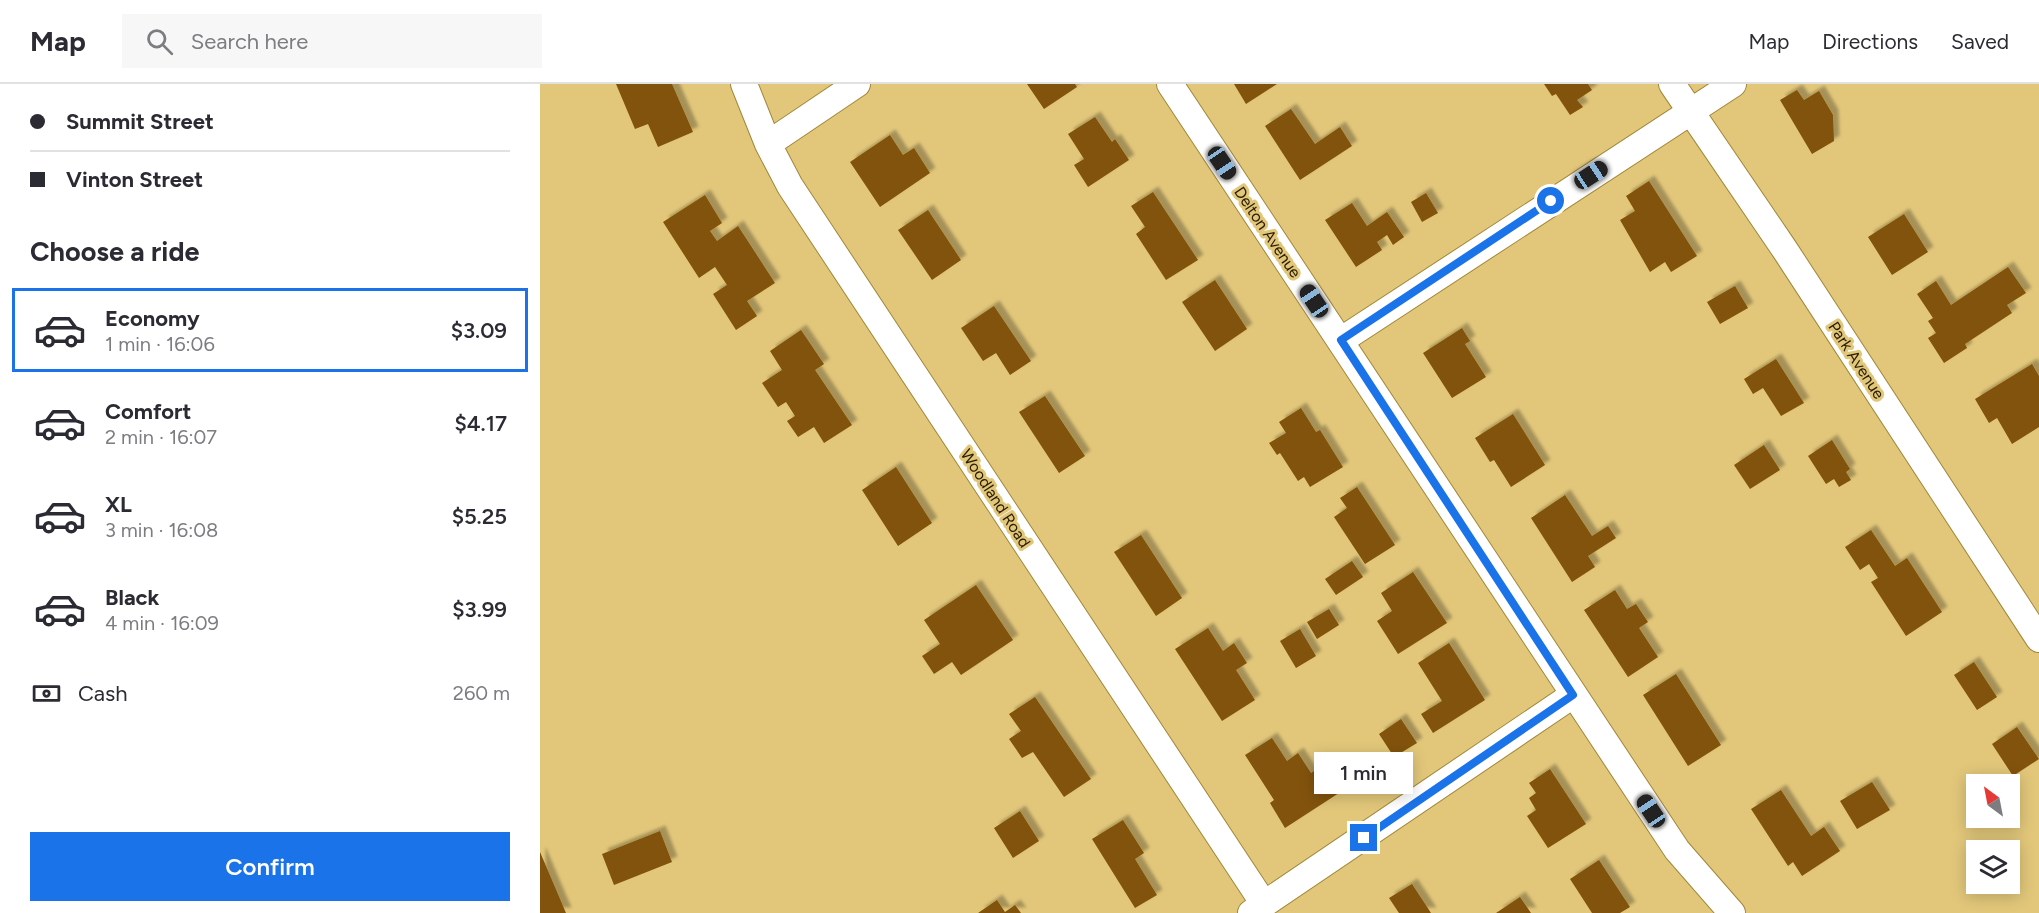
<!DOCTYPE html>
<meta charset="utf-8">
<style>
body{margin:0;font-family:Figtree,sans-serif;background:#f7f7f7;color:#2b2b33;height:100vh;display:flex;flex-direction:column;font-size:22px;white-space:nowrap}
*{box-sizing:border-box;margin:0}
p{font-size:20px;color:#7c7c81}
.icon{flex:none;width:33px;height:33px;fill:none;stroke:currentColor;stroke-width:2;stroke-linecap:round;stroke-linejoin:round}
.map{position:relative;flex:1;overflow:hidden}
.panel{display:flex;flex-direction:column;background:#fff;width:540px}
.panel>*{flex:none}
.banner{display:grid;align-content:center;height:132px;padding:0 30px;background:#fff}
.needle{width:39px;rotate:328deg}
.buttons{position:absolute;left:1426px;top:690px;display:grid;gap:12px}
.buttons a{display:grid;place-items:center;width:54px;height:54px;border-radius:0px;background:#fff;box-shadow:0 3px 15px #0003;font-size:30px}
.end{position:absolute;width:27px;height:27px;margin:-14px;border:8px solid #1a73e8;background:#fff;box-shadow:0 0 0 3px #fff}
.from{border-radius:50%}
.bubble{position:absolute;height:42px;border-radius:0px;background:#fff;box-shadow:0 3px 15px #0003;font-size:20px;font-weight:600;line-height:42px;text-align:center}
.car{position:absolute;width:18px;height:36px;margin:-18px -9px;border-radius:8px;box-shadow:0 0 4px 2px #0007;background:linear-gradient(#222 24%,#8ab4d8 0 40%,#222 0 76%,#8ab4d8 0 86%,#222 0)}
.banner b{display:flex;align-items:center;gap:21px;height:57px;font-size:22px}
.banner b+b{border-top:2px solid #e1e1e2}
.banner i{width:15px;height:15px;background:#2b2b33}
ul{padding:0;list-style:none}
li{display:flex;align-items:center;gap:18px;height:84px;margin:0 12px 9px;padding:0 18px;border:3px solid transparent;border-radius:0px}
li div{flex:1}
li b{display:block;font-size:22px}
li em{font-style:normal;font-weight:600}
li.current{border-color:#1a73e8}
li>.icon{width:54px;height:54px;stroke-width:1.5}
h2{padding:0 30px;font-size:27px;line-height:72px}
.pay{display:flex;align-items:center;gap:15px;height:66px;padding:0 30px;font-size:22px}
.pay p{margin-inline-start:auto}
.action{display:flex;gap:12px;margin-top:auto;padding:12px 30px}
.action a{flex:1;height:69px;border-radius:0px;background:#1a73e8;color:#fff;font-size:24px;font-weight:600;line-height:69px;text-align:center}
header{display:flex;align-items:center;gap:36px;box-sizing:border-box;height:84px;padding:0 30px;background:#fff;border-bottom:2px solid #e1e1e2}
header strong{font-size:28px}
nav{display:flex;gap:33px;margin-inline-start:auto;font-size:21px}
.search{width:420px;height:54px;background:#f7f7f7;display:flex;align-items:center;gap:15px;box-sizing:border-box;padding:0 21px;border-radius:0px;color:#7c7c81;font-size:22px}
main{display:flex;flex:1;min-height:0}
.map>svg:first-child{display:block}
.building{fill:#825307;filter:url(#shadow)}
.lines{fill:none;stroke-linecap:round;stroke-linejoin:round}
.street-casing{stroke:#a18739;stroke-width:28}
.street{stroke:#fff;stroke-width:26}
.route{stroke:#1a73e8;stroke-width:8}
.labels{text-anchor:middle;stroke-width:6;stroke-linejoin:round;paint-order:stroke}
.street-label{font-size:16px;fill:#271c00;stroke:#e2c77a}
</style>
<header>
<strong>Map</strong>
<div class="search"><svg class="icon" aria-label="search" viewBox="0 0 24 24"><circle cx="10" cy="10" r="6"/><path d="M15 15l6 6"/></svg>Search here</div>
<nav><a>Map</a><a>Directions</a><a>Saved</a></nav>
</header>
<main>
<section class="panel">
<div class="banner">
<b><i class="from"></i>Summit Street</b>
<b><i></i>Vinton Street</b>
</div>
<h2>Choose a ride</h2>
<ul>
<li class="current"><svg class="icon" aria-label="car" viewBox="0 0 24 24"><path d="M5 17H2v-5l4-1 3-4h7l3 4 3 1v5h-3M9 17h6M6 11h13"/><circle cx="7" cy="17" r="2"/><circle cx="17" cy="17" r="2"/></svg><div><b>Economy</b><p>1 min · 16:06</p></div><em>$3.09</em></li>
<li><svg class="icon" aria-label="car" viewBox="0 0 24 24"><path d="M5 17H2v-5l4-1 3-4h7l3 4 3 1v5h-3M9 17h6M6 11h13"/><circle cx="7" cy="17" r="2"/><circle cx="17" cy="17" r="2"/></svg><div><b>Comfort</b><p>2 min · 16:07</p></div><em>$4.17</em></li>
<li><svg class="icon" aria-label="car" viewBox="0 0 24 24"><path d="M5 17H2v-5l4-1 3-4h7l3 4 3 1v5h-3M9 17h6M6 11h13"/><circle cx="7" cy="17" r="2"/><circle cx="17" cy="17" r="2"/></svg><div><b>XL</b><p>3 min · 16:08</p></div><em>$5.25</em></li>
<li><svg class="icon" aria-label="car" viewBox="0 0 24 24"><path d="M5 17H2v-5l4-1 3-4h7l3 4 3 1v5h-3M9 17h6M6 11h13"/><circle cx="7" cy="17" r="2"/><circle cx="17" cy="17" r="2"/></svg><div><b>Black</b><p>4 min · 16:09</p></div><em>$3.99</em></li>
</ul>
<div class="pay"><svg class="icon" aria-label="cash" viewBox="0 0 24 24"><path d="M3 7h18v10H3z"/><circle cx="12" cy="12" r="2"/></svg>Cash<p>260 m</p></div>
<div class="action"><a>Confirm</a></div>
</section>
<div class="map">
<svg width="1499" height="829" viewBox="0 0 1499 829">
<defs>
<filter id="shadow"><feDropShadow dx="5.5" dy="-5.5" stdDeviation="1.5" flood-color="#0004"/></filter>
</defs>
<rect width="100%" height="100%" fill="#e2c77a"/>
<path class="building" d="M 76,0 L 132,0 L 153,48 L 118,63 L 108,40 L 95,45 Z
M 487,0 L 535,0 L 537,3 L 504,25 Z
M 694,0 L 737,0 L 706,20 Z
M 1004,0 L 1048,0 L 1052,6 L 1037,16 L 1043,23 L 1030,31 L 1016,10 L 1012,12 Z
M 1257,6 L 1264,16 L 1279,7 L 1293,31 L 1294,57 L 1272,70 L 1240,16 Z
M 751,25 L 775,60 L 800,43 L 812,62 L 760,96 L 725,42 Z
M 555,33 L 572,58 L 575,55 L 589,76 L 548,103 L 534,81 L 544,75 L 528,50 Z
M 350,51 L 363,71 L 374,64 L 390,89 L 340,123 L 310,78 Z
M 1109,97 L 1157,172 L 1131,188 L 1125,178 L 1110,188 L 1080,136 L 1095,127 L 1086,112 Z
M 613,108 L 658,176 L 626,196 L 596,150 L 605,143 L 591,122 Z
M 886,109 L 898,129 L 882,138 L 871,118 Z
M 165,111 L 182,139 L 170,147 L 177,157 L 198,142 L 235,199 L 207,217 L 217,232 L 196,246 L 173,210 L 187,201 L 175,183 L 159,194 L 123,138 Z
M 812,119 L 827,142 L 847,128 L 864,153 L 853,161 L 847,151 L 837,158 L 842,166 L 816,183 L 785,136 Z
M 388,126 L 421,176 L 392,196 L 358,146 Z
M 1364,130 L 1388,168 L 1352,191 L 1328,153 Z
M 1468,183 L 1486,209 L 1467,221 L 1472,229 L 1425,260 L 1427,264 L 1404,279 L 1388,254 L 1396,249 L 1388,237 L 1393,234 L 1377,210 L 1396,197 L 1411,221 Z
M 675,196 L 707,245 L 675,267 L 642,218 Z
M 1195,202 L 1208,224 L 1180,240 L 1167,218 Z
M 454,222 L 491,277 L 470,291 L 456,269 L 443,277 L 421,244 Z
M 922,244 L 930,257 L 925,260 L 946,293 L 912,314 L 883,269 Z
M 261,246 L 284,280 L 275,286 L 312,341 L 284,359 L 274,343 L 258,353 L 247,337 L 255,332 L 246,318 L 238,323 L 222,299 L 242,286 L 230,267 Z
M 1236,275 L 1264,319 L 1241,332 L 1223,304 L 1213,310 L 1204,295 Z
M 1492,280 L 1499,292 L 1499,343 L 1472,360 L 1457,334 L 1449,339 L 1435,315 Z
M 505,312 L 545,372 L 519,389 L 479,328 Z
M 761,324 L 776,348 L 780,346 L 803,383 L 770,403 L 764,393 L 758,397 L 740,369 L 737,371 L 729,359 L 746,349 L 739,338 Z
M 973,330 L 1005,381 L 971,403 L 954,376 L 950,378 L 935,354 Z
M 1292,356 L 1310,385 L 1306,388 L 1311,396 L 1299,403 L 1294,395 L 1286,400 L 1268,372 Z
M 1224,361 L 1240,386 L 1210,405 L 1194,381 Z
M 356,383 L 392,439 L 358,462 L 322,406 Z
M 817,403 L 855,461 L 825,480 L 794,433 L 807,424 L 800,414 Z
M 1025,411 L 1052,452 L 1068,442 L 1076,454 L 1048,472 L 1055,483 L 1032,498 L 991,434 Z
M 1331,446 L 1355,482 L 1367,474 L 1402,528 L 1366,552 L 1331,498 L 1338,494 L 1329,480 L 1320,486 L 1305,463 Z
M 601,451 L 642,514 L 616,532 L 574,468 Z
M 812,477 L 823,493 L 796,511 L 785,495 Z
M 873,488 L 907,539 L 858,570 L 837,537 L 852,527 L 841,509 Z
M 436,501 L 473,556 L 421,591 L 412,578 L 394,590 L 382,572 L 400,560 L 384,536 Z
M 1075,506 L 1087,525 L 1096,520 L 1108,538 L 1099,544 L 1118,573 L 1088,593 L 1044,526 Z
M 789,525 L 799,541 L 777,555 L 767,538 Z
M 668,544 L 683,567 L 694,559 L 707,579 L 696,586 L 715,616 L 682,637 L 635,565 Z
M 760,545 L 776,572 L 756,584 L 740,557 Z
M 909,559 L 945,616 L 893,649 L 881,630 L 902,617 L 878,579 Z
M 1434,578 L 1457,613 L 1437,626 L 1414,591 Z
M 1136,590 L 1181,661 L 1148,682 L 1103,611 Z
M 495,613 L 551,695 L 524,713 L 493,668 L 482,674 L 469,655 L 481,647 L 469,630 Z
M 861,635 L 877,659 L 854,673 L 839,650 Z
M 1477,643 L 1499,675 L 1473,692 L 1452,660 Z
M 732,654 L 747,677 L 758,669 L 771,689 L 785,680 L 802,707 L 745,744 L 730,719 L 734,716 L 705,671 Z
M 1010,685 L 1046,740 L 1008,764 L 987,732 L 996,726 L 989,714 L 996,709 L 989,699 Z
M 1332,698 L 1350,726 L 1317,745 L 1300,717 Z
M 1241,706 L 1271,752 L 1284,743 L 1300,767 L 1262,792 L 1253,778 L 1248,782 L 1211,725 Z
M 480,727 L 499,757 L 473,774 L 454,744 Z
M 583,736 L 604,769 L 595,775 L 617,811 L 595,824 L 552,755 Z
M 120,747 L 132,778 L 74,801 L 62,770 Z
M 0,768 L 26,829 L 0,829 Z
M 1059,776 L 1090,823 L 1080,829 L 1052,829 L 1030,795 Z
M 872,800 L 891,829 L 859,829 L 849,814 Z
M 980,813 L 991,829 L 956,829 Z
M 457,816 L 465,828 L 475,821 L 481,829 L 438,829 Z"/>
<g class="lines">
<defs>
<path id="street" d="M 204,0 L 228,60 L 250,102 L 724,820
M 630,0 L 1137,766 L 1192,829
M 1132,0 L 1245,166 L 1499,555
M 228,60 L 317,0
M 800,257 L 1193,0
M 711,829 L 1033,611"/>
</defs>
<use href="#street" class="street-casing"/>
<use href="#street" class="street"/>
</g>
<g class="lines">
<path class="route" d="M 824,754 L 1033,611 L 801,256 L 1011,117"/>
</g>
<g class="labels">
<g class="street-label">
<text transform="translate(728 148) rotate(56)" y="6">Delton Avenue</text>
<text transform="translate(1317 276) rotate(57)" y="6">Park Avenue</text>
<text transform="translate(456 414) rotate(57)" y="6">Woodland Road</text>
</g>
</g>
</svg>
<div class="buttons">
<a><svg class="needle" viewBox="-14 -14 28 28"><path d="M0-13l5 13h-10z" fill="#e53935"/><path d="M0 13l5-13h-10z" fill="#7c7c81"/></svg></a>
<a><svg class="icon" aria-label="layers" viewBox="0 0 24 24"><path d="M12 4l9 5-9 5-9-5zM3 14l9 5 9-5"/></svg></a>
</div>
<i class="end from" style="left:1011px;top:117px"></i>
<i class="end" style="left:824px;top:754px"></i>
<div class="bubble" style="left:774px;top:668px;width:99px">1 min</div>
<i class="car" style="left:682px;top:79px;rotate:146deg"></i>
<i class="car" style="left:1051px;top:91px;rotate:57deg"></i>
<i class="car" style="left:774px;top:217px;rotate:326deg"></i>
<i class="car" style="left:1111px;top:727px;rotate:326deg"></i>
</div>
</main>
